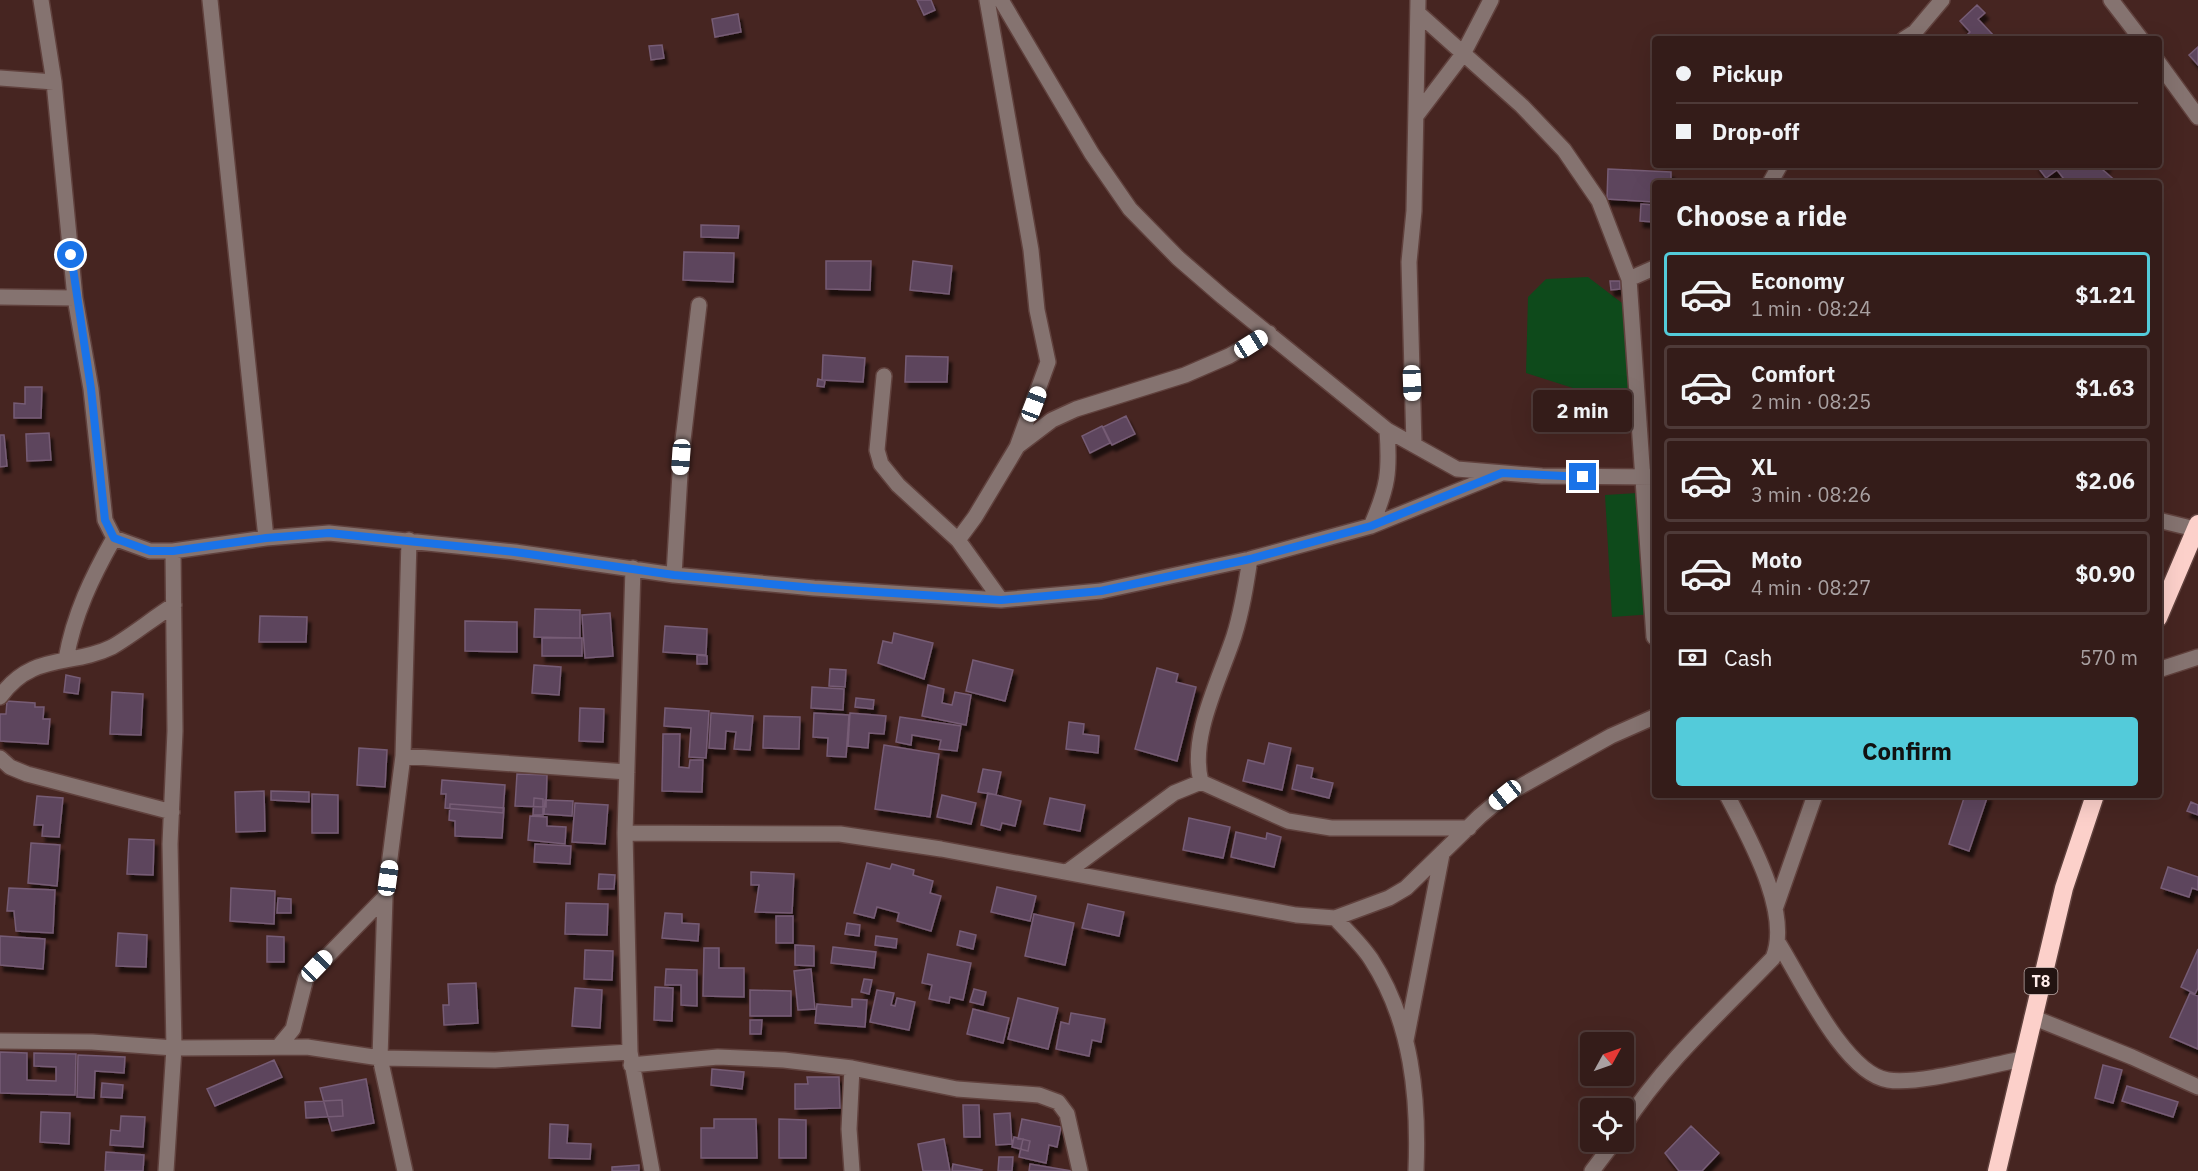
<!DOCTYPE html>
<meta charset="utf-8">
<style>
body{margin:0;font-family:"IBM Plex Sans",sans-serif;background:#3f2926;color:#f1f3f6;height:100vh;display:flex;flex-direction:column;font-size:22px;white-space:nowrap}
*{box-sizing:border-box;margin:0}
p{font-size:20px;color:#a9a1a2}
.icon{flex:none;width:33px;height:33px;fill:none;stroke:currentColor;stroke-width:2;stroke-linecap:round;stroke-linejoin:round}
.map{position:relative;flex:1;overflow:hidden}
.details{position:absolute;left:1652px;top:180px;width:510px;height:618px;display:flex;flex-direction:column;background:#341c19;border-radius:6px;box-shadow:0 6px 24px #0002,0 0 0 2px #4e3a38}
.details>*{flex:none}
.top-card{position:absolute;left:1652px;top:36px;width:510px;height:132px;border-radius:6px;box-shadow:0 6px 24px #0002,0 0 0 2px #4e3a38;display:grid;align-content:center;height:132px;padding:0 24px;background:#341c19}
.needle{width:39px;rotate:50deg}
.fabs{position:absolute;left:1580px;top:1032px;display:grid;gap:12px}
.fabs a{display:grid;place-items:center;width:54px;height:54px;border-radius:6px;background:#341c19;box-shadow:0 6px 24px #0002,0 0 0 2px #4e3a38;font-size:30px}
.end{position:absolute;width:27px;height:27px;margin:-14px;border:8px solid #1a73e8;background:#fff;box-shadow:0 0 0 3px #fff}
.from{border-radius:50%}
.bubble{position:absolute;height:42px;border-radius:6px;background:#341c19;box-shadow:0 6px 24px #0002,0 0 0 2px #4e3a38;font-size:20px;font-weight:700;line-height:42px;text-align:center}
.car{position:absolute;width:18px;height:36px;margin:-18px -9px;border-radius:8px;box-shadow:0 0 4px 2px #0007;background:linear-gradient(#fff 24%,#345 0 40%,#fff 0 76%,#345 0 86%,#fff 0)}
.top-card b{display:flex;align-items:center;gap:21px;height:57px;font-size:22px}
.top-card b+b{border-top:2px solid #4e3a38}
.top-card i{width:15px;height:15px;background:#f1f3f6}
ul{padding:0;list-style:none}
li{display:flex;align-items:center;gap:18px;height:84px;margin:0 12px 9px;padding:0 12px;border:3px solid #4e3a38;border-radius:6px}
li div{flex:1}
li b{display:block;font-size:22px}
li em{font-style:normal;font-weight:700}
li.current{border-color:#53cbda}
li>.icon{width:54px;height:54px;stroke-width:1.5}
h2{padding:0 24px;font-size:27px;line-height:72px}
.pay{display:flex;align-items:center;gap:15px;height:66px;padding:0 24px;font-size:22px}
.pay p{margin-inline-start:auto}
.cta{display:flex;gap:12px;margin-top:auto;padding:12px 24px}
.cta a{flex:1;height:69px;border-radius:6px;background:#53cbda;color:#111;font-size:24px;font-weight:700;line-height:69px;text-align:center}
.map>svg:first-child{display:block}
.green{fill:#0e4a1b}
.building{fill:#5d455d;stroke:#765c75;stroke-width:1.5;filter:url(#shadow)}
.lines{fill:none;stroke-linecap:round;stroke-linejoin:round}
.minor-casing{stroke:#60413d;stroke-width:18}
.highway-casing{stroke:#60413d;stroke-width:21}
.minor{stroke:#857370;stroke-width:15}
.highway{stroke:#fcd0ca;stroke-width:18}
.route{stroke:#1a73e8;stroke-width:8}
.labels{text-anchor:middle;stroke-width:4.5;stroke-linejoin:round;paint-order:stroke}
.shield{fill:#221311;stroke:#bcaaa8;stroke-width:1.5}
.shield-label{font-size:16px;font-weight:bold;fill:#feebe9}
</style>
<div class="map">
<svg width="2198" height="1171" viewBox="0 0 2198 1171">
<defs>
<filter id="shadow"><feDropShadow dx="3.5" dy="6" stdDeviation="1.5" flood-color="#0009"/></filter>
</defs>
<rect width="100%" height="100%" fill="#462521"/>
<path class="green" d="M 1588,277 L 1626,306 L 1629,406 L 1526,373 L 1528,297 L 1546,279 Z
M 1654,492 L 1654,614 L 1612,617 L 1605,495 Z"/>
<path class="building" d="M 917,0 L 931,0 L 935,10 L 924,15 Z
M 1977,5 L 1985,13 L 1978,19 L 1995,37 L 1993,39 L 1963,39 L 1970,32 L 1960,21 Z
M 738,14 L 741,32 L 715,37 L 712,19 Z
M 662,45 L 664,58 L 651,60 L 649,46 Z
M 2198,47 L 2198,65 L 2189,55 Z
M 2036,165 L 2107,165 L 2103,170 L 2118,183 L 2067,183 L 2057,170 L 2046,178 Z
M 1608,169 L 1671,172 L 1671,183 L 1654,183 L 1654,202 L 1607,199 Z
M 1641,204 L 1654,205 L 1654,222 L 1640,221 Z
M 701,225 L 739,226 L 738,238 L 701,237 Z
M 684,252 L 734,253 L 733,282 L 683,280 Z
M 826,261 L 871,261 L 870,290 L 826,289 Z
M 913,261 L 952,266 L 949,294 L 910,290 Z
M 1610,281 L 1620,281 L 1620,289 L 1611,290 Z
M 823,355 L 865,358 L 863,382 L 822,380 Z
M 906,356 L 948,357 L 947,382 L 905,382 Z
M 818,379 L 825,381 L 824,387 L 817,386 Z
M 25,387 L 42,387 L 41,418 L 14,418 L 14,403 L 25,404 Z
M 1126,416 L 1135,434 L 1112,445 L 1103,427 Z
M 1102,426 L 1110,443 L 1090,453 L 1082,436 Z
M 49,433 L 51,460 L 27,461 L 26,434 Z
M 0,435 L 4,435 L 7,466 L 0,467 Z
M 535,609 L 580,610 L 580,638 L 534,637 Z
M 610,613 L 613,656 L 585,658 L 582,615 Z
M 260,616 L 307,617 L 306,642 L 259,642 Z
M 465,621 L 517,622 L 517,652 L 465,651 Z
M 665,626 L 707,629 L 706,655 L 663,652 Z
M 894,633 L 933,643 L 924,679 L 878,663 L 883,641 L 892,643 Z
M 542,638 L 582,638 L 582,656 L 542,656 Z
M 697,655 L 707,656 L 707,664 L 697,664 Z
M 973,660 L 1013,670 L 1005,701 L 966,691 Z
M 534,665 L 561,667 L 559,695 L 532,693 Z
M 1157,668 L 1178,674 L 1176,682 L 1196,687 L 1177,761 L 1135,749 Z
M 830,669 L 846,670 L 845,687 L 829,686 Z
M 66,675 L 80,678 L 78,694 L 64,692 Z
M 928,685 L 944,689 L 942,703 L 952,705 L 955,692 L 971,695 L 966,725 L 922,716 Z
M 812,687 L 844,689 L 843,710 L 811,708 Z
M 112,692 L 143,694 L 141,735 L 110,734 Z
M 856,698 L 874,700 L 873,709 L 855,707 Z
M 7,701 L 35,703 L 35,707 L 44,707 L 43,719 L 50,719 L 48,744 L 0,741 L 0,714 L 6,714 Z
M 580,708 L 604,709 L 603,742 L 579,741 Z
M 665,708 L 709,711 L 706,758 L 689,757 L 691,728 L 664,726 Z
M 711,713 L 753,716 L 750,750 L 734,749 L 736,732 L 726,731 L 725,749 L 709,748 Z
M 814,713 L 849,715 L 846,757 L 827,756 L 828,738 L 813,737 Z
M 850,713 L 886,716 L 884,734 L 869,733 L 868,748 L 848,746 Z
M 764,716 L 800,717 L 799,749 L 763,748 Z
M 900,717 L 961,726 L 957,751 L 939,749 L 941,740 L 912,735 L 911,745 L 896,742 Z
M 1069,722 L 1084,724 L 1083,734 L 1099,736 L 1098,753 L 1066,749 Z
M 663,734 L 680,734 L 679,767 L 689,768 L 690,760 L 703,760 L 702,792 L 662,791 Z
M 1269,743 L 1291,748 L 1282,790 L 1243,781 L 1248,760 L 1264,764 Z
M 884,745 L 939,754 L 930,817 L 875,809 Z
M 359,748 L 387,750 L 385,787 L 357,785 Z
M 1297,765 L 1313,768 L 1311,778 L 1333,783 L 1329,798 L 1292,789 Z
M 983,769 L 1001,772 L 996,795 L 978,792 Z
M 517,774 L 547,775 L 546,807 L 515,806 Z
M 442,780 L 505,785 L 503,813 L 445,808 L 446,794 L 441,794 Z
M 264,791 L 265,831 L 236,832 L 235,792 Z
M 271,791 L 309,792 L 309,802 L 271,800 Z
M 988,793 L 1021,801 L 1015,826 L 1002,823 L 1000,830 L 981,825 Z
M 312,794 L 338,795 L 338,833 L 312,833 Z
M 942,795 L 976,803 L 971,824 L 937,817 Z
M 1965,795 L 1988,795 L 1969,851 L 1949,844 Z
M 37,796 L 63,798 L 59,837 L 42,836 L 43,825 L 34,825 Z
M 534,798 L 543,799 L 543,815 L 533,815 Z
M 1050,798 L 1085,805 L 1080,831 L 1044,824 Z
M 545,800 L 573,801 L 572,816 L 544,814 Z
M 2191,802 L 2198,805 L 2198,815 L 2187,811 Z
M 575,803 L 608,805 L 605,844 L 572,842 Z
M 450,804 L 504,808 L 502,838 L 455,836 L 455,821 L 449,820 Z
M 530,816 L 547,817 L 547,826 L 566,827 L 565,844 L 528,840 Z
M 1189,818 L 1230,827 L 1223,858 L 1183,850 Z
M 1236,832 L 1266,839 L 1267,833 L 1281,837 L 1274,867 L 1231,857 Z
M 129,839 L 154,840 L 153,875 L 127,874 Z
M 31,843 L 60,845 L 57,886 L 28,883 Z
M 535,844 L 571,846 L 570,864 L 534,862 Z
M 867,863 L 890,869 L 892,864 L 914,870 L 913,875 L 933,881 L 930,893 L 941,896 L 931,931 L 897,921 L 899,913 L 877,907 L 874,918 L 854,913 Z
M 2168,867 L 2198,877 L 2198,890 L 2192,888 L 2189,897 L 2161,888 Z
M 751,872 L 794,874 L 792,913 L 755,912 L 759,885 L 751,885 Z
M 599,874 L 615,875 L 614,889 L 598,889 Z
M 997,887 L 1036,896 L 1030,921 L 991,912 Z
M 9,888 L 55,890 L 53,933 L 16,931 L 14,911 L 7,911 Z
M 231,888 L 275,891 L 274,924 L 230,921 Z
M 278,898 L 291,899 L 291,913 L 277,913 Z
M 566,903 L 608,904 L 607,935 L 565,934 Z
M 1088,904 L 1124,912 L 1119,936 L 1082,928 Z
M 665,913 L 682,914 L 682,923 L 699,924 L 698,941 L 662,938 Z
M 1034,914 L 1074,923 L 1065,965 L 1025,956 Z
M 776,916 L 793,916 L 793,943 L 776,943 Z
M 847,923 L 860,925 L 859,936 L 845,934 Z
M 960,931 L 976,935 L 973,949 L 957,945 Z
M 118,933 L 147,935 L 146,967 L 116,966 Z
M 0,936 L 45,939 L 43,969 L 0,965 Z
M 267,936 L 284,937 L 284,962 L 267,962 Z
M 876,936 L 897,939 L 896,948 L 875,945 Z
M 795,945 L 814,946 L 814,966 L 795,965 Z
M 833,947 L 876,952 L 874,968 L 831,963 Z
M 704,948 L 719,948 L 719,968 L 744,968 L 744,997 L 703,996 Z
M 2198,949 L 2198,988 L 2195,994 L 2181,987 Z
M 585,950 L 613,951 L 612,980 L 584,979 Z
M 928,954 L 971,963 L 963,1000 L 950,997 L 949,1003 L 929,999 L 932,985 L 922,983 Z
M 666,969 L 697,970 L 697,1006 L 681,1005 L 681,985 L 665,985 Z
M 811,969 L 815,1009 L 798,1010 L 794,971 Z
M 864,979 L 872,980 L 869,994 L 861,992 Z
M 476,983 L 478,1023 L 444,1025 L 443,1005 L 449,1005 L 448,984 Z
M 655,987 L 673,988 L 672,1021 L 654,1020 Z
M 575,988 L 602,990 L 600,1028 L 572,1026 Z
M 974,989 L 986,992 L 983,1005 L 970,1002 Z
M 750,990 L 791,991 L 791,1016 L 750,1016 Z
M 877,990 L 894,993 L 891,1005 L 895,1006 L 897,998 L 915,1002 L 909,1030 L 870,1022 Z
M 2190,993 L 2198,996 L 2198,1049 L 2170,1037 Z
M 1018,998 L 1058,1008 L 1048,1049 L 1008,1039 Z
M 852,999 L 867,1000 L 865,1027 L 815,1023 L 817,1004 L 852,1007 Z
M 973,1009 L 1009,1018 L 1003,1043 L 967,1034 Z
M 1071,1013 L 1105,1019 L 1101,1042 L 1092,1040 L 1089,1056 L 1056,1049 L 1061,1022 L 1069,1024 Z
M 750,1020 L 762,1020 L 761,1034 L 750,1034 Z
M 0,1052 L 27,1053 L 27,1080 L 56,1081 L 56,1067 L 34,1066 L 34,1053 L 76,1054 L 75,1095 L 0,1093 Z
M 78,1055 L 125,1057 L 124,1073 L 95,1071 L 94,1098 L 77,1097 Z
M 274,1060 L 282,1077 L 215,1106 L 207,1089 Z
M 2103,1065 L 2122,1070 L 2113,1103 L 2095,1098 Z
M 712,1069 L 744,1072 L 742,1089 L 711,1085 Z
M 807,1077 L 839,1077 L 840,1108 L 795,1109 L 795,1084 L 808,1084 Z
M 366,1079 L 374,1123 L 332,1131 L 320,1088 Z
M 102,1083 L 123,1085 L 122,1098 L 101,1097 Z
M 2127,1086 L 2178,1102 L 2173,1117 L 2122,1101 Z
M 342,1100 L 343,1116 L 306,1118 L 305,1102 Z
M 963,1105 L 979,1105 L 980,1137 L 964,1137 Z
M 41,1112 L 70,1113 L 69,1144 L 40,1142 Z
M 1010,1113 L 1012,1144 L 996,1145 L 994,1114 Z
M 121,1116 L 145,1117 L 143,1147 L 110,1145 L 111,1130 L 120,1131 Z
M 714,1119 L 756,1119 L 757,1158 L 701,1158 L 701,1128 L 714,1128 Z
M 779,1119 L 806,1120 L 806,1158 L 779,1158 Z
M 1022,1119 L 1061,1127 L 1057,1147 L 1049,1145 L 1046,1163 L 1019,1157 L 1023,1139 L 1018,1139 Z
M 550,1124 L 568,1125 L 567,1143 L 591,1144 L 590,1159 L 549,1158 Z
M 1691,1126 L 1719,1153 L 1702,1171 L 1679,1171 L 1665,1153 Z
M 1014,1137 L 1030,1141 L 1028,1151 L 1012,1147 Z
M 944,1139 L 950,1171 L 923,1171 L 918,1144 Z
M 106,1152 L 144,1155 L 143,1171 L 105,1171 Z
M 999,1157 L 1013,1157 L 1012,1171 L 998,1171 Z
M 953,1164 L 982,1170 L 981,1171 L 952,1171 Z
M 1030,1164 L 1072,1171 L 1029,1171 Z
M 639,1165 L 639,1171 L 612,1171 L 612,1167 Z"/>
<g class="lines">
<defs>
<path id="minor" d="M 41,0 L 54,82 L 75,298 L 91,389 L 105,520 L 114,538 L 150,551 L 173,551 L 266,538 L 329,533 L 515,552 L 674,575 L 814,588 L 1001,600 L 1101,591 L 1250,559 L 1371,526 L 1502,473
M 210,0 L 266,538
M 1001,0 L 1092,154 L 1130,209 L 1178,258 L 1223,297 L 1387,430 L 1457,469 L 1542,476 L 1654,477
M 2111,0 L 2141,39
M 1418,13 L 1522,106 L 1564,150 L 1599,201 L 1629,279 L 1654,637
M 1904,39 L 1915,32 L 1942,0
M 2158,62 L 2198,117
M 0,78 L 54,82
M 1416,116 L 1463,54 L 1491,0
M 1770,183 L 1780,165
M 1629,279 L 1654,268
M 0,297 L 75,298
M 884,376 L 877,450 L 881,464 L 898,485 L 958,540 L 1001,600
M 1019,445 L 1052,420 L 1076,409 L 1185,375 L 1229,356 L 1269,333
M 1414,445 L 1409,262 L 1414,211 L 1418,0
M 2158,520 L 2195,529
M 1371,526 C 1388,487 1390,472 1387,430
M 958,540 L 975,517 L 1017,447 L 1048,362 L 1037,310 L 1031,250 L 987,0
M 1250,559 C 1246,585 1242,611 1234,636 C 1220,679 1189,737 1201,782 L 1288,821 L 1331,828 L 1469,828
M 633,568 L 625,833 L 630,1052 L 652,1171
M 674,575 L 681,457 L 699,305
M 66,659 C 74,614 92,577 114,538
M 2158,670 L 2198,657
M 0,697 C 32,652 71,667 112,647 C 133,635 153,618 174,605
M 403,756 L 627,772
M 0,758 L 10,767 L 27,774 L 172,812
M 625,833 L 840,834 L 941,849 L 1296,915 L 1335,918 L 1389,898 L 1406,888 L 1480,816 L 1505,795 L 1611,736 L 1654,717
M 1067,872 L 1174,793 L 1201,782
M 1775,909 L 1815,795
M 1335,918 C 1347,931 1361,944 1371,959 C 1412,1022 1419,1098 1416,1171
M 1779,944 C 1801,979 1845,1074 1888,1080 C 1919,1085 1989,1065 2023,1059
M 2032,1017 L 2132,1057 L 2198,1087
M 1406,1040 L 1442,854
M 0,1041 L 92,1042 L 174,1048 L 307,1047 L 380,1058 L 495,1060 L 630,1052
M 279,1046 L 293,1029 L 306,978 L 385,897
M 631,1065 L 718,1057 L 784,1060 L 852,1068 L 957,1089 L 1039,1095 L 1058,1102 L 1067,1114 L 1080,1171
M 852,1068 L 849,1129 L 852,1171
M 1623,1127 C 1665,1062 1720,1013 1773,958 C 1792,912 1748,836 1727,795
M 166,1171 L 174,1048 L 170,844 L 175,731 L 173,551
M 405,1171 L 380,1058 L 385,897 L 403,756 L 409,540
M 1592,1171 L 1614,1142"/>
<path id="highway" d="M 2158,618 L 2198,524
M 1997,1171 L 2064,888 L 2095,795"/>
</defs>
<use href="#minor" class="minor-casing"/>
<use href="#highway" class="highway-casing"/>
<use href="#minor" class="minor"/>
<use href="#highway" class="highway"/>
</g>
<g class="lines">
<path class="route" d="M 71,255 L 91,389 L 105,520 L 114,538 L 150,551 L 173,551 L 266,538 L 329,533 L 515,552 L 674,575 L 814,588 L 1001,600 L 1101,591 L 1250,559 L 1371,526 L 1502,473 L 1583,477"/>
</g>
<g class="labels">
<rect class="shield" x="2024.5" y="968" width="33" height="26" rx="4.5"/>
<g class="shield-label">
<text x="2041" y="987">T8</text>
</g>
</g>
</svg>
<div class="fabs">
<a><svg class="needle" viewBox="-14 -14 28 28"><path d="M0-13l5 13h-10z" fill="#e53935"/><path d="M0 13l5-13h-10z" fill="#a9a1a2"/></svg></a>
<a><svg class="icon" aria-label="locate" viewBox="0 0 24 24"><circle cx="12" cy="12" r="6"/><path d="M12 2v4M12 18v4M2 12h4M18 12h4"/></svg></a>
</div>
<i class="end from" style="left:71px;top:255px"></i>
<i class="end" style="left:1583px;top:477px"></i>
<div class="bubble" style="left:1533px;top:390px;width:99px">2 min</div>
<i class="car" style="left:1251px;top:344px;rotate:58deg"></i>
<i class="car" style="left:1412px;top:383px;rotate:178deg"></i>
<i class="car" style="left:1034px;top:404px;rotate:21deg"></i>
<i class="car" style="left:681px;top:457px;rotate:184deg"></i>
<i class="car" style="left:1505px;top:795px;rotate:231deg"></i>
<i class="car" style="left:388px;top:878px;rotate:8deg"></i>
<i class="car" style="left:317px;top:966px;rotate:44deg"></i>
<div class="top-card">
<b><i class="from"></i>Pickup</b>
<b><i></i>Drop-off</b>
</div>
<section class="details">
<h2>Choose a ride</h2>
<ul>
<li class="current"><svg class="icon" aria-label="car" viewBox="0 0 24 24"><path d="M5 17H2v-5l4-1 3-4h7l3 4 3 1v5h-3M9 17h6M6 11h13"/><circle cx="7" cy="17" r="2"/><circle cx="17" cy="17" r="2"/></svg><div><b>Economy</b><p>1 min · 08:24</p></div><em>$1.21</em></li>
<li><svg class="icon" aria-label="car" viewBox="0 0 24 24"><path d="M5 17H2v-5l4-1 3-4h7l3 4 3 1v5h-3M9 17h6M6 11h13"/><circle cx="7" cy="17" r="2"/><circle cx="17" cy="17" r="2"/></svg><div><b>Comfort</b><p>2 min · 08:25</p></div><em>$1.63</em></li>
<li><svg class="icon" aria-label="car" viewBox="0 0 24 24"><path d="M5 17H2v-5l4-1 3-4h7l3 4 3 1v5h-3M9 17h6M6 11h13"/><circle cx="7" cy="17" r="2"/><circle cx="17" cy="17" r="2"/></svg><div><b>XL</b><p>3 min · 08:26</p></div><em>$2.06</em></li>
<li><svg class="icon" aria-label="car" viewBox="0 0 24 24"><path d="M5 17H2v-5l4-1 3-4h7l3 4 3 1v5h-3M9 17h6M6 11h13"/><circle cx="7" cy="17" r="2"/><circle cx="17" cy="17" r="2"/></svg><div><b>Moto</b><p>4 min · 08:27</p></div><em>$0.90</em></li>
</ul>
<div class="pay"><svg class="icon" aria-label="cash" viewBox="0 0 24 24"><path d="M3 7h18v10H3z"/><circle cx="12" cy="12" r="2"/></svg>Cash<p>570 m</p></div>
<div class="cta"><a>Confirm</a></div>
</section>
</div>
